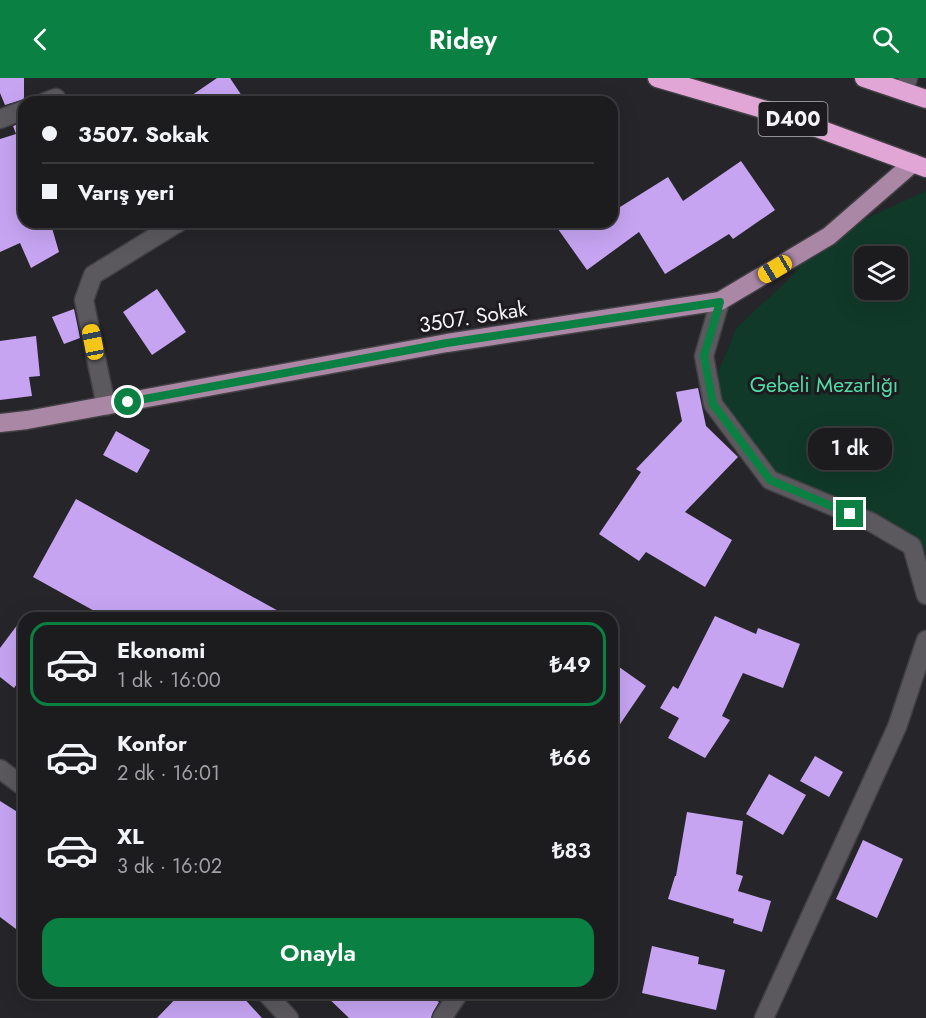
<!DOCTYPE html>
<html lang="tr">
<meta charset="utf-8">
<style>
body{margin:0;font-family:Jost,sans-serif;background:#29292c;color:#f1f3f6;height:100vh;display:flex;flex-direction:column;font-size:22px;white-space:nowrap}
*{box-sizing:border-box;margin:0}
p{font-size:20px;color:#a0a1a4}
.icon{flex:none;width:33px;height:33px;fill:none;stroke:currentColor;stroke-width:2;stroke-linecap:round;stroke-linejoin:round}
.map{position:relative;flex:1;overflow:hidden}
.details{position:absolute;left:18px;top:534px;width:600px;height:387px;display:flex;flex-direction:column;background:#1c1c1f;border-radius:18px;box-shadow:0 6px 24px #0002,0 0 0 2px #3a3a3d}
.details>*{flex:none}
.top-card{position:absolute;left:18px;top:18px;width:600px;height:132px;border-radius:18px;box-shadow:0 6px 24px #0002,0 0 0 2px #3a3a3d;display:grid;align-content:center;height:132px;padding:0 24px;background:#1c1c1f}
.buttons{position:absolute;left:854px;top:168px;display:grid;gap:12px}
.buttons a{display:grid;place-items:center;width:54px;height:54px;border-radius:12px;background:#1c1c1f;box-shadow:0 6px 24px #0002,0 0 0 2px #3a3a3d;font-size:30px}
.end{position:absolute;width:27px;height:27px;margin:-14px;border:8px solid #0b8043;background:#fff;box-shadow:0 0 0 3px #fff}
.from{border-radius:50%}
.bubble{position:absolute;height:42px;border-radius:18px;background:#1c1c1f;box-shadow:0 6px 24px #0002,0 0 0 2px #3a3a3d;font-size:20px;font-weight:600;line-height:42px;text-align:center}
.car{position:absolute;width:18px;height:36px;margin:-18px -9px;border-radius:8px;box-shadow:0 0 4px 2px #0007;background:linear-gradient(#f5c518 24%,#345 0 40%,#f5c518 0 76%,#345 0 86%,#f5c518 0)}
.top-card b{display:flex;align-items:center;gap:21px;height:57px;font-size:22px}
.top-card b+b{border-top:2px solid #3a3a3d}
.top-card i{width:15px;height:15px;background:#f1f3f6}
ul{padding:10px 0 0;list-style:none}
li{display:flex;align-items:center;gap:18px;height:84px;margin:0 12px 9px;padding:0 12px;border:3px solid transparent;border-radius:18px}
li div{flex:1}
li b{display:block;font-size:22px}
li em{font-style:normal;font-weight:600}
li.selected{border-color:#0b8043}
li>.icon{width:54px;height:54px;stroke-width:1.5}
.button{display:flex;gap:12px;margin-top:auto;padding:12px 24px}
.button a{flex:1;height:69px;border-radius:18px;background:#0b8043;color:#fff;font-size:24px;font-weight:600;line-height:69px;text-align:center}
header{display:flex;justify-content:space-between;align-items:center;height:78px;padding:0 24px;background:#0b8043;color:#fff;font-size:27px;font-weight:600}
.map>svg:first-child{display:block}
.green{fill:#103929;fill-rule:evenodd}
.building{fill:#c6a4f2}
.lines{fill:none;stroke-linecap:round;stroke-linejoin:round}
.minor-casing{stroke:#414044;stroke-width:21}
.major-casing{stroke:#414044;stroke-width:21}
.highway-casing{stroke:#414044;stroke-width:21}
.minor{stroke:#5b595e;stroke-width:18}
.major{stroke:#ab87a6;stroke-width:18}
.highway{stroke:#e1a5d6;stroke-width:18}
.route{stroke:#0b8043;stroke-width:8}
.labels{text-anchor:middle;stroke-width:6;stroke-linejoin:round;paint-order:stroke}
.shield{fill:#1d1b1f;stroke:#b4b2b6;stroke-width:1.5}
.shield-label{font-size:20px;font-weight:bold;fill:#f4f3f6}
.street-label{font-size:21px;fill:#f4f3f6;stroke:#1d1b1f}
.park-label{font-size:21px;fill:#4fdca6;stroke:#1d1b1f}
</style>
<header><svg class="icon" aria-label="back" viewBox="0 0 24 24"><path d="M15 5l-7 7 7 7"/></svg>Ridey<svg class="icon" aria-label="search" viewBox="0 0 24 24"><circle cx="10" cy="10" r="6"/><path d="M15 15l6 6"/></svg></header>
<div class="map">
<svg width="926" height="940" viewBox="0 0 926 940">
<rect width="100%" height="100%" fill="#262529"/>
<path class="green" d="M 926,113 L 926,475 L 912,459 L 775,399 L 724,353 L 718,294 L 737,249 L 790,200 L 819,165 L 856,145 ZM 864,178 L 897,178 L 897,212 L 864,212 Z"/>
<path class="building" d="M 0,0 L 24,0 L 24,21 L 5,27 L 0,15 Z
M 217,0 L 230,0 L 246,24 L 182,24 Z
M 24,44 L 24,144 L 64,144 L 52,150 L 59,174 L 31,190 L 20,165 L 0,174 L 0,61 L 16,56 L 13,48 Z
M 741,83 L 775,132 L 733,161 L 729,156 L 665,196 L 639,154 L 587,192 L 553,144 L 593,144 L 594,145 L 596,144 L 612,144 L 612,134 L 668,99 L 683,123 Z
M 157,211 L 186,254 L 152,277 L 123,234 Z
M 74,231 L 80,260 L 64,266 L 52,239 Z
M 36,258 L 40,298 L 29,299 L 32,318 L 0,322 L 0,263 Z
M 698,310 L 706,348 L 738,379 L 685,434 L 732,462 L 705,509 L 646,474 L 639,483 L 599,456 L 641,394 L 636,391 L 682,343 L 676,314 Z
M 116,353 L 150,372 L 137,395 L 103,377 Z
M 76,421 L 291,540 L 107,540 L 33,499 Z
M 24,538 L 24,596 L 14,610 L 0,599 L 0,570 Z
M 715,538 L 756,556 L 758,550 L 800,566 L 783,610 L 743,595 L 722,638 L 730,642 L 705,680 L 668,660 L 679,640 L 660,630 L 673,608 L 678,611 Z
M 612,584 L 646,608 L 612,658 Z
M 815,678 L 843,694 L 829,719 L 800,703 Z
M 769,696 L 806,717 L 783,757 L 746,736 Z
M 0,723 L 24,738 L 24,857 L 0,839 Z
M 687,734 L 743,743 L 736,796 L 743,798 L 738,813 L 771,823 L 762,854 L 733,845 L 734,841 L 668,821 L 675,798 L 676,798 Z
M 863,762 L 903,781 L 877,840 L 836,821 Z
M 652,868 L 699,879 L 698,886 L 725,892 L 716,932 L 642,915 Z
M 181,915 L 239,915 L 262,940 L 157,940 Z
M 323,915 L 422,915 L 439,924 L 433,934 L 431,940 L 349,940 Z"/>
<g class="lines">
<defs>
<path id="minor" d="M 904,13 L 908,0
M 45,24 L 56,20
M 0,41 L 24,32
M 720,223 L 704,278 L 713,326 L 770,402 L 871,444 L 912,468 L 926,517
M 106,328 L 84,222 L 93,197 L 179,144
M 0,691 L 24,709
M 266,915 L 289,940
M 442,940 L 459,915
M 764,940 L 897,649 L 926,562"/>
<path id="major" d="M 0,345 L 27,342 L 447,265 L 720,223 L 829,158 L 913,85"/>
<path id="highway" d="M 657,0 L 776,35 L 926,90
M 864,0 L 926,21"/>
</defs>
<use href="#minor" class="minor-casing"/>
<use href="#major" class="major-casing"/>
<use href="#highway" class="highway-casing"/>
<use href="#minor" class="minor"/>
<use href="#major" class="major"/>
<use href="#highway" class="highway"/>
</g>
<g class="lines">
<path class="route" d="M 128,324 L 447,265 L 720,224 L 704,278 L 713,326 L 770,402 L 850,436"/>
</g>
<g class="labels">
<rect class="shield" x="758.5" y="24" width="69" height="34" rx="4.5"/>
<g class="shield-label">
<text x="793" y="48">D400</text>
</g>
<g class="street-label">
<text transform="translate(473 239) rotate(-9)" y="7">3507. Sokak</text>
</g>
<g class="park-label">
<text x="824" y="314">Gebeli Mezarlığı</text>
</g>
</g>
</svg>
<div class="buttons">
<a><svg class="icon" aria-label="layers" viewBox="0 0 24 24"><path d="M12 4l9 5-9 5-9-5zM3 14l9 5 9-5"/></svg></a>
</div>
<i class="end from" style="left:128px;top:324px"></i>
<i class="end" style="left:850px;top:436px"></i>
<div class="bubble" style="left:808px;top:350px;width:84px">1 dk</div>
<i class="car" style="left:775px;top:191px;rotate:239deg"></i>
<i class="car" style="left:93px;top:264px;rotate:349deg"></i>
<div class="top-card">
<b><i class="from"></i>3507. Sokak</b>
<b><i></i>Varış yeri</b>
</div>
<section class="details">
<ul>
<li class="selected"><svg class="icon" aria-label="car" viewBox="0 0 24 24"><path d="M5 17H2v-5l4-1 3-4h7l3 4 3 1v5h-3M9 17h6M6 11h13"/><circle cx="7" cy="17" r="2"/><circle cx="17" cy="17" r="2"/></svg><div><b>Ekonomi</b><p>1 dk · 16:00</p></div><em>₺49</em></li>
<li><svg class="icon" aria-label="car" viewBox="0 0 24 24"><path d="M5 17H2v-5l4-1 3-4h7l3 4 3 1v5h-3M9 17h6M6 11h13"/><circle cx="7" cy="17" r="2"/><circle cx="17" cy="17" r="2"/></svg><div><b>Konfor</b><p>2 dk · 16:01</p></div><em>₺66</em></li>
<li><svg class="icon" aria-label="car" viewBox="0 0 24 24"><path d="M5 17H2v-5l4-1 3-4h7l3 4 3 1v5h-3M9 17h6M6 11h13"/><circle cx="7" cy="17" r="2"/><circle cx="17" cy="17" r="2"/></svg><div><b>XL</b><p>3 dk · 16:02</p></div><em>₺83</em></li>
</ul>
<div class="button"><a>Onayla</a></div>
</section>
</div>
